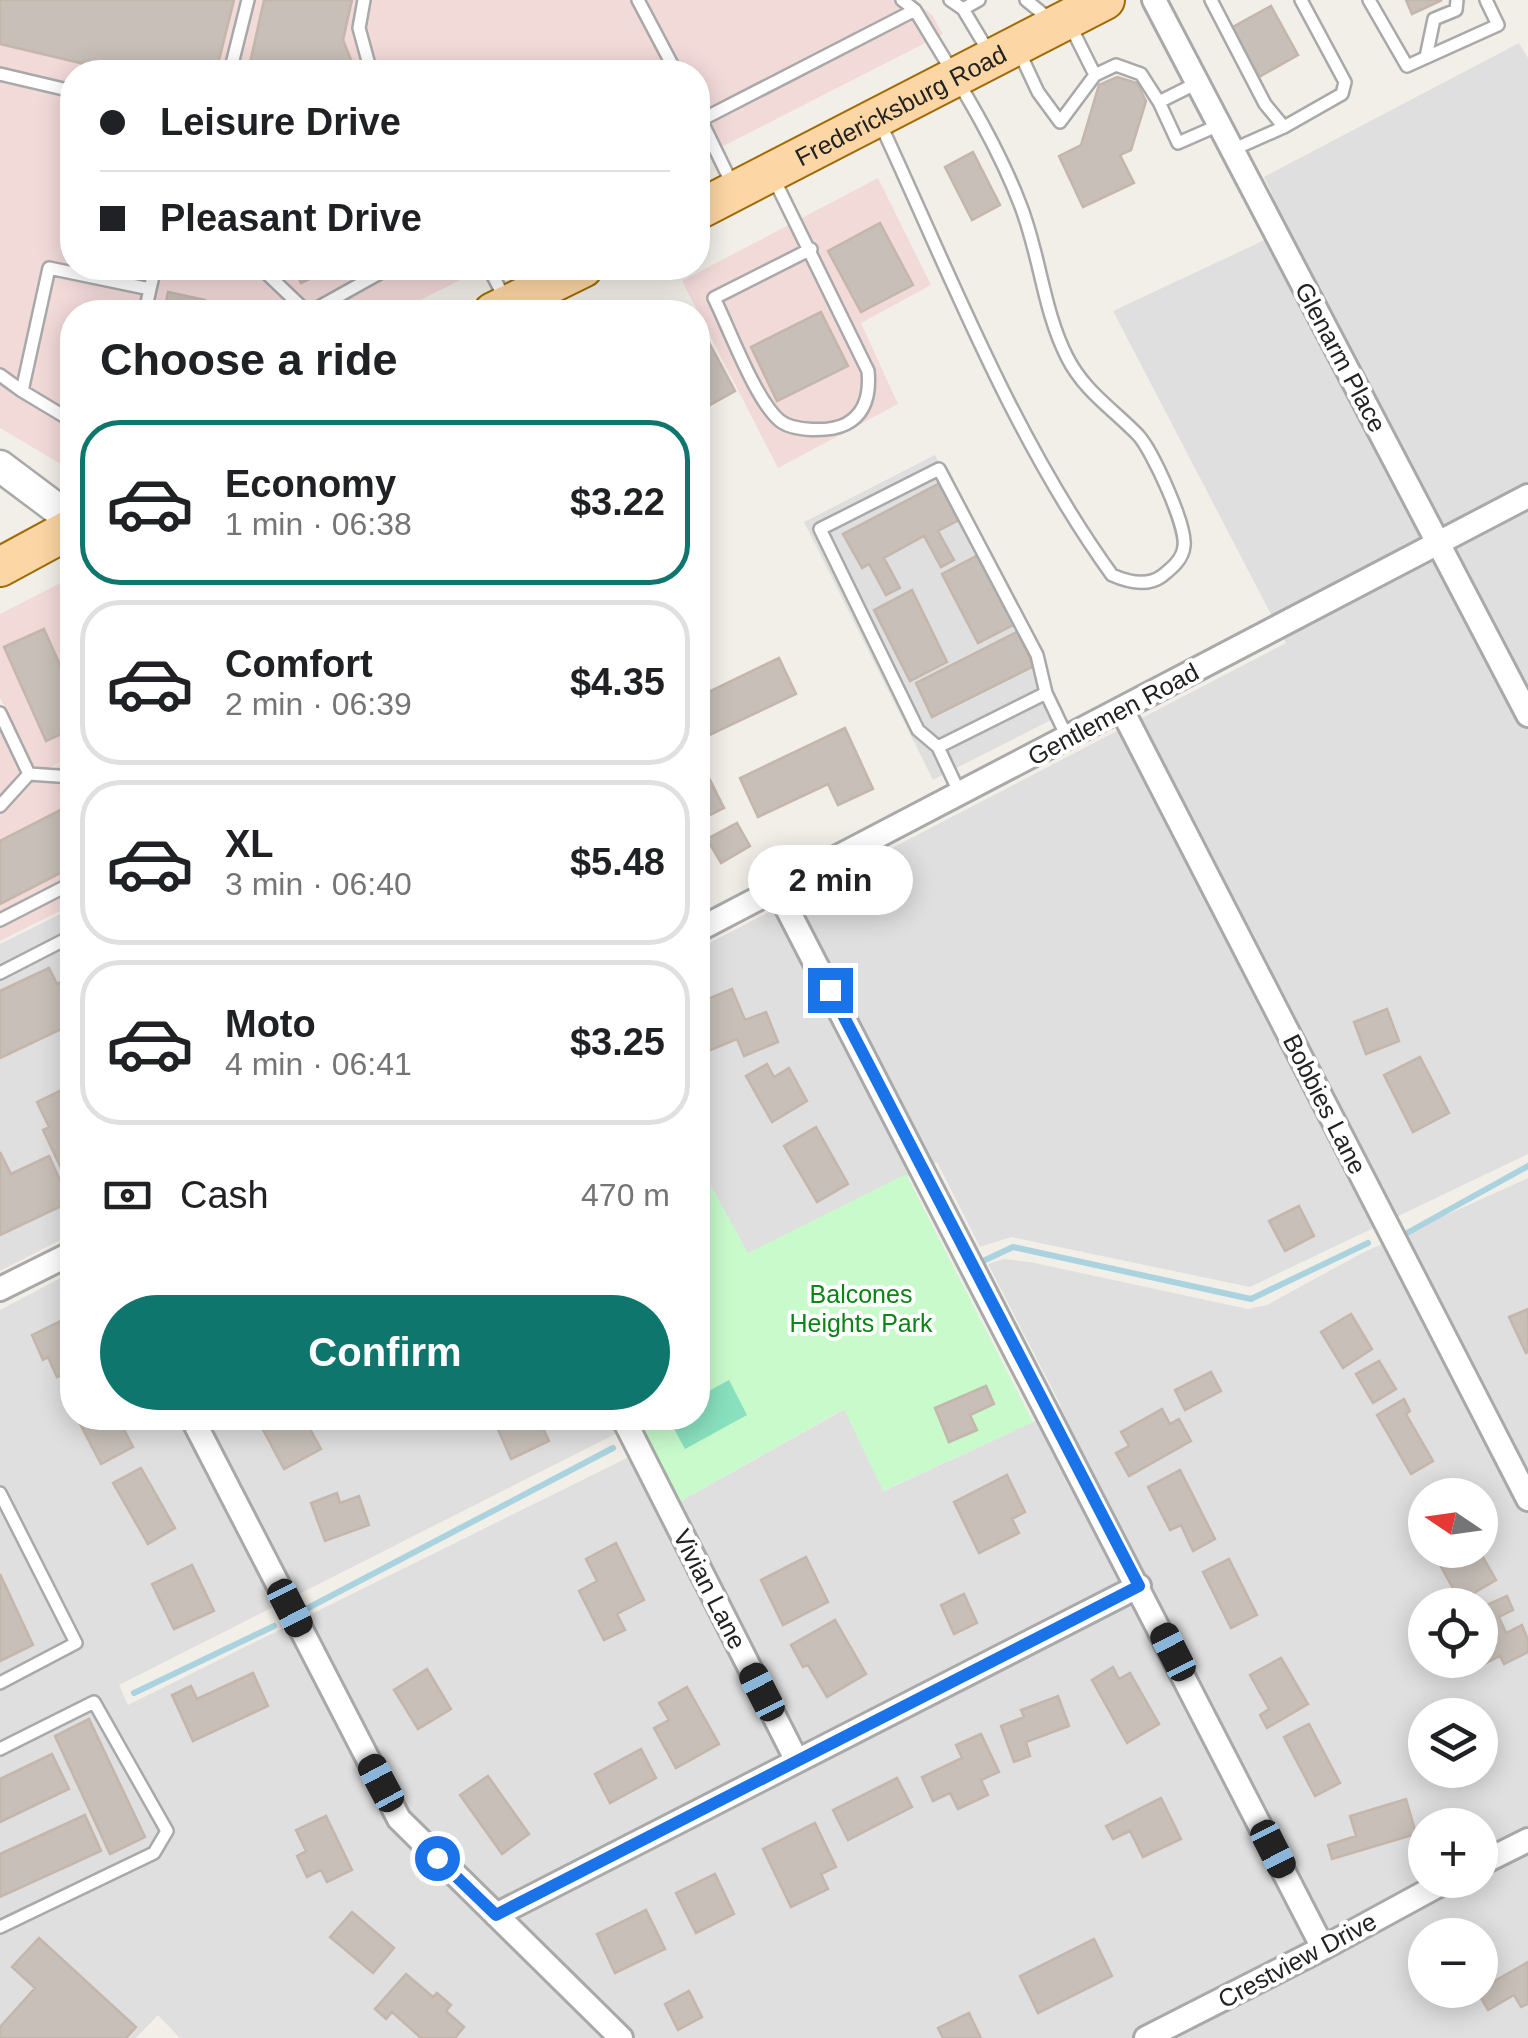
<!DOCTYPE html>
<meta charset="utf-8">
<style>
body{margin:0;font-family:Helvetica,sans-serif;background:#f2f2f2;color:#202124;height:100vh;display:flex;flex-direction:column;font-size:38px;white-space:nowrap}
*{box-sizing:border-box;margin:0}
p{font-size:32px;color:#757577}
.icon{flex:none;width:55px;height:55px;fill:none;stroke:currentColor;stroke-width:2;stroke-linecap:round;stroke-linejoin:round}
.map{position:relative;flex:1;overflow:hidden}
.sheet{position:absolute;left:60px;top:300px;width:650px;height:1130px;display:flex;flex-direction:column;background:#fff;border-radius:40px;box-shadow:0 5px 25px #0003}
.sheet>*{flex:none}
.hud{position:absolute;left:60px;top:60px;width:650px;height:220px;border-radius:40px;box-shadow:0 5px 25px #0003;display:grid;align-content:center;height:220px;padding:0 40px;background:#fff}
.needle{width:65px;rotate:283deg}
.controls{position:absolute;left:1408px;top:1478px;display:grid;gap:20px}
.controls a{display:grid;place-items:center;width:90px;height:90px;border-radius:50%;background:#fff;box-shadow:0 5px 25px #0003;font-size:50px}
.end{position:absolute;width:45px;height:45px;margin:-22px;border:12px solid #1a73e8;background:#fff;box-shadow:0 0 0 5px #fff}
.from{border-radius:50%}
.bubble{position:absolute;height:70px;border-radius:35px;background:#fff;box-shadow:0 5px 25px #0003;font-size:32px;font-weight:700;line-height:70px;text-align:center}
.car{position:absolute;width:30px;height:60px;margin:-30px -15px;border-radius:12px;box-shadow:0 0 8px 2px #0007;background:linear-gradient(#222 24%,#8ab4d8 0 40%,#222 0 76%,#8ab4d8 0 86%,#222 0)}
.hud b{display:flex;align-items:center;gap:35px;height:95px;font-size:38px}
.hud b+b{border-top:2px solid #e0e0e0}
.hud i{width:25px;height:25px;background:#202124}
ul{padding:0;list-style:none}
li{display:flex;align-items:center;gap:30px;height:165px;margin:0 20px 15px;padding:0 20px;border:5px solid #e0e0e0;border-radius:40px}
li div{flex:1}
li b{display:block;font-size:38px}
li em{font-style:normal;font-weight:700}
li.current{border-color:#0f766e}
li>.icon{width:90px;height:90px;stroke-width:1.5}
h2{padding:0 40px;font-size:45px;line-height:120px}
.pay{display:flex;align-items:center;gap:25px;height:110px;padding:0 40px;font-size:38px}
.pay p{margin-inline-start:auto}
.cta{display:flex;gap:20px;margin-top:auto;padding:20px 40px}
.cta a{flex:1;height:115px;border-radius:60px;background:#0f766e;color:#fff;font-size:40px;font-weight:700;line-height:115px;text-align:center}
.map>svg:first-child{display:block}
.residential{fill:#e0dfdf;fill-rule:evenodd}
.commercial{fill:#f2dad9}
.park{fill:#c8facc}
.pitch{fill:#88e0be}
.lines{fill:none;stroke-linecap:round;stroke-linejoin:round}
.stream{stroke:#aad3df;stroke-width:6}
.building{fill:#c7bfb8;stroke:#c4b6ab;stroke-width:2.5}
.service-casing{stroke:#a9a9a9;stroke-width:16}
.minor-casing{stroke:#a9a9a9;stroke-width:28}
.tertiary-casing{stroke:#a9a9a9;stroke-width:35}
.primary-casing{stroke:#a06b00;stroke-width:42}
.service{stroke:#fff;stroke-width:11}
.minor{stroke:#fff;stroke-width:22}
.tertiary{stroke:#fff;stroke-width:30}
.primary{stroke:#fcd6a4;stroke-width:38}
.route{stroke:#1a73e8;stroke-width:12}
.labels{text-anchor:middle;stroke-width:8;stroke-linejoin:round;paint-order:stroke}
.street-label{font-size:25px;fill:#222;stroke:#fff}
.park-label{font-size:25px;fill:#0c8416;stroke:#fff}
</style>
<div class="map">
<svg width="1528" height="2038" viewBox="0 0 1528 2038">
<rect width="100%" height="100%" fill="#f2efe9"/>
<path class="residential" d="M 1519,43 L 1528,58 L 1528,1154 L 1250,1287 L 1011,1237 L 980,1247 L 937,1162 L 748,1254 L 701,1168 L 698,1169 L 698,949 L 1286,643 L 1113,311 L 1288,229 L 1264,177 Z
M 935,455 L 1065,713 L 933,780 L 804,522 Z
M 72,908 L 72,1234 L 0,1271 L 0,944 Z
M 1528,1178 L 1528,2038 L 180,2038 L 158,2015 L 136,2038 L 0,2038 L 0,1310 L 72,1272 L 72,1418 L 637,1418 L 639,1422 L 119,1685 L 128,1705 L 651,1446 L 679,1502 L 845,1409 L 884,1491 L 1033,1422 L 1061,1406 L 988,1264 L 1004,1259 L 1030,1262 L 1248,1309 L 1267,1305 L 1362,1253 ZM 1425,1495 L 1480,1495 L 1480,1550 L 1425,1550 ZM 1425,1605 L 1480,1605 L 1480,1660 L 1425,1660 ZM 1425,1715 L 1480,1715 L 1480,1770 L 1425,1770 ZM 1425,1825 L 1480,1825 L 1480,1880 L 1425,1880 ZM 1425,1935 L 1480,1935 L 1480,1990 L 1425,1990 Z"/>
<path class="commercial" d="M 0,0 L 913,0 L 932,15 L 943,34 L 698,159 L 698,72 L 72,72 L 72,268 L 485,268 L 396,312 L 72,312 L 72,462 L 59,463 L 0,428 Z
M 878,178 L 931,285 L 861,323 L 898,404 L 778,468 L 682,281 Z
M 72,577 L 72,756 L 0,795 L 0,708 L 4,706 L 0,698 L 0,614 Z
M 72,758 L 72,905 L 0,941 L 0,797 Z"/>
<path class="park" d="M 701,1168 L 748,1253 L 906,1174 L 1033,1422 L 883,1491 L 844,1409 L 679,1502 L 637,1418 L 698,1418 L 698,1169 Z"/>
<path class="pitch" d="M 729,1380 L 747,1415 L 685,1449 L 668,1418 L 698,1418 L 698,1397 Z"/>
<g class="lines">
<path class="stream" d="M 1407,1233 L 1528,1166
M 983,1261 L 1013,1247 L 1251,1299 L 1368,1243
M 306,1609 L 613,1448
M 134,1693 L 274,1626"/>
</g>
<path class="building" d="M 0,0 L 234,0 L 216,72 L 118,72 L 0,44 Z
M 264,0 L 352,0 L 343,40 L 356,72 L 248,72 Z
M 1406,0 L 1442,0 L 1412,14 Z
M 1271,6 L 1298,55 L 1259,77 L 1231,28 Z
M 1117,77 L 1137,83 L 1146,101 L 1131,150 L 1120,155 L 1134,183 L 1083,207 L 1059,156 L 1081,145 L 1099,85 Z
M 973,152 L 1000,205 L 972,220 L 945,167 Z
M 880,223 L 913,285 L 861,312 L 828,251 Z
M 294,268 L 333,268 L 301,283 Z
M 168,292 L 205,300 L 202,312 L 164,312 Z
M 821,312 L 848,366 L 777,401 L 751,347 Z
M 698,322 L 735,391 L 710,405 L 698,382 Z
M 940,483 L 959,520 L 938,531 L 954,560 L 941,567 L 924,536 L 884,558 L 900,588 L 886,595 L 869,564 L 862,568 L 843,534 Z
M 982,553 L 1017,623 L 978,643 L 942,574 Z
M 912,590 L 947,662 L 910,681 L 874,610 Z
M 44,629 L 72,692 L 72,729 L 46,741 L 4,647 Z
M 1017,632 L 1034,666 L 932,717 L 916,683 Z
M 779,658 L 796,694 L 701,739 L 698,731 L 698,697 Z
M 845,728 L 873,789 L 838,805 L 828,784 L 758,817 L 740,778 Z
M 698,756 L 724,808 L 698,821 Z
M 72,804 L 72,867 L 0,904 L 0,841 Z
M 737,823 L 750,846 L 721,863 L 707,839 Z
M 49,968 L 57,984 L 72,977 L 72,1024 L 0,1058 L 0,991 Z
M 732,989 L 745,1020 L 766,1012 L 778,1042 L 744,1056 L 737,1039 L 708,1051 L 698,1026 L 698,1003 Z
M 1387,1009 L 1399,1041 L 1366,1054 L 1354,1022 Z
M 1420,1057 L 1449,1113 L 1413,1132 L 1384,1075 Z
M 767,1064 L 774,1077 L 789,1068 L 807,1101 L 772,1122 L 746,1076 Z
M 72,1085 L 72,1165 L 62,1170 L 43,1130 L 49,1127 L 37,1102 Z
M 816,1127 L 848,1184 L 817,1202 L 784,1146 Z
M 0,1152 L 11,1174 L 49,1156 L 70,1202 L 0,1235 Z
M 1299,1206 L 1314,1236 L 1285,1251 L 1269,1221 Z
M 1528,1309 L 1528,1352 L 1526,1353 L 1509,1317 Z
M 1351,1314 L 1372,1349 L 1343,1368 L 1321,1332 Z
M 67,1318 L 72,1331 L 72,1370 L 57,1377 L 48,1357 L 43,1360 L 32,1335 Z
M 1379,1361 L 1396,1389 L 1373,1403 L 1356,1374 Z
M 1211,1372 L 1221,1391 L 1185,1410 L 1175,1390 Z
M 986,1386 L 994,1404 L 970,1415 L 977,1430 L 949,1442 L 935,1408 Z
M 1404,1399 L 1410,1411 L 1406,1414 L 1433,1461 L 1411,1474 L 1377,1415 Z
M 1162,1409 L 1170,1424 L 1179,1419 L 1191,1441 L 1129,1476 L 1116,1453 L 1129,1446 L 1121,1432 Z
M 77,1418 L 118,1418 L 133,1447 L 101,1464 Z
M 271,1418 L 304,1418 L 321,1449 L 284,1469 L 260,1424 Z
M 493,1418 L 538,1418 L 549,1441 L 511,1459 Z
M 141,1468 L 175,1528 L 148,1544 L 113,1483 Z
M 1180,1470 L 1215,1539 L 1193,1551 L 1181,1525 L 1170,1530 L 1148,1487 Z
M 1007,1475 L 1025,1512 L 1012,1519 L 1019,1533 L 979,1553 L 954,1502 Z
M 337,1493 L 340,1503 L 359,1496 L 369,1525 L 325,1541 L 311,1503 Z
M 616,1543 L 644,1600 L 617,1614 L 625,1630 L 604,1640 L 579,1591 L 597,1581 L 586,1559 Z
M 1442,1550 L 1479,1550 L 1496,1580 L 1460,1601 L 1434,1554 Z
M 806,1557 L 828,1602 L 783,1625 L 761,1580 Z
M 1229,1559 L 1257,1615 L 1231,1628 L 1203,1572 Z
M 192,1565 L 214,1611 L 174,1629 L 152,1584 Z
M 0,1574 L 33,1645 L 0,1661 Z
M 964,1594 L 977,1623 L 954,1634 L 941,1605 Z
M 1507,1596 L 1513,1610 L 1499,1617 L 1506,1633 L 1522,1625 L 1528,1640 L 1528,1652 L 1504,1664 L 1500,1656 L 1476,1668 L 1473,1660 L 1480,1660 L 1480,1629 L 1484,1627 L 1480,1608 Z
M 835,1620 L 866,1674 L 827,1697 L 808,1665 L 803,1667 L 791,1645 Z
M 1281,1658 L 1308,1704 L 1267,1728 L 1260,1715 L 1269,1709 L 1250,1675 Z
M 1113,1667 L 1119,1679 L 1130,1673 L 1159,1724 L 1127,1743 L 1092,1680 Z
M 427,1669 L 451,1709 L 418,1729 L 394,1690 Z
M 253,1673 L 268,1706 L 193,1741 L 172,1695 L 191,1686 L 197,1699 Z
M 687,1687 L 719,1744 L 676,1768 L 654,1728 L 669,1720 L 659,1703 Z
M 1058,1696 L 1069,1726 L 1026,1742 L 1030,1756 L 1014,1762 L 1001,1726 L 1024,1717 L 1021,1710 Z
M 89,1719 L 145,1837 L 110,1854 L 55,1736 Z
M 1309,1724 L 1340,1783 L 1315,1796 L 1284,1737 Z
M 981,1734 L 999,1772 L 981,1780 L 988,1795 L 958,1809 L 950,1793 L 933,1801 L 922,1777 L 962,1758 L 956,1745 Z
M 641,1749 L 656,1778 L 610,1803 L 595,1774 Z
M 52,1754 L 69,1789 L 0,1822 L 0,1779 Z
M 488,1776 L 529,1834 L 502,1854 L 460,1795 Z
M 897,1778 L 912,1807 L 848,1840 L 833,1810 Z
M 1161,1798 L 1181,1839 L 1143,1857 L 1130,1831 L 1113,1839 L 1106,1826 Z
M 1406,1799 L 1416,1834 L 1332,1859 L 1328,1845 L 1356,1836 L 1350,1816 Z
M 85,1815 L 101,1851 L 0,1897 L 0,1854 Z
M 326,1816 L 352,1870 L 327,1882 L 321,1870 L 307,1877 L 297,1856 L 306,1851 L 296,1830 Z
M 815,1823 L 836,1867 L 821,1874 L 828,1889 L 791,1907 L 763,1849 Z
M 715,1874 L 734,1914 L 696,1933 L 676,1893 Z
M 646,1910 L 665,1949 L 615,1973 L 597,1934 Z
M 352,1912 L 394,1948 L 373,1973 L 330,1937 Z
M 39,1938 L 136,2027 L 126,2038 L 0,2038 L 0,2027 L 35,1988 L 12,1967 Z
M 1094,1939 L 1112,1976 L 1038,2013 L 1020,1976 Z
M 1528,1962 L 1528,2004 L 1521,2007 L 1514,1995 L 1488,2010 L 1477,1991 Z
M 406,1974 L 433,1997 L 437,1993 L 451,2005 L 446,2011 L 464,2027 L 455,2038 L 421,2038 L 392,2012 L 386,2019 L 375,2009 Z
M 689,1991 L 702,2017 L 678,2030 L 665,2004 Z
M 969,2013 L 981,2038 L 943,2038 L 938,2028 Z"/>
<g class="lines">
<defs>
<path id="service" d="M 364,0 L 359,28 L 371,72
M 638,0 L 676,72
M 902,0 L 915,10
M 950,0 L 963,9
M 979,0 L 963,9 L 990,54
M 1026,0 L 1053,22
M 1211,0 L 1265,104 L 1284,127
M 1369,0 L 1407,66 L 1498,25 L 1486,0
M 1070,25 L 1095,75
M 1018,49 L 1038,92 L 1060,122 L 1095,75 L 1116,65 L 1141,74 L 1159,102 L 1197,83
M 1426,57 L 1434,19 L 1456,10 L 1457,0
M 230,72 L 248,0
M 0,74 L 72,91
M 1159,102 L 1178,143 L 1219,125
M 1232,150 L 1284,127 L 1342,94 L 1345,82 L 1301,0
M 773,177 L 868,371 C 870,391 867,413 846,424 C 830,432 793,432 779,420 C 755,399 729,328 714,298 L 811,249
M 734,188 L 701,120 L 915,10 C 952,72 994,136 1020,204 C 1040,254 1043,310 1067,357 C 1084,391 1113,409 1138,435 C 1152,450 1187,526 1184,546 C 1183,559 1172,568 1162,576 C 1147,587 1128,582 1112,575 C 1013,438 951,276 880,123
M 261,268 L 307,312
M 489,268 L 505,299
M 145,312 L 150,289
M 310,312 L 389,268
M 0,375 L 22,391 L 49,268 L 150,289 L 155,268
M 22,391 L 72,421
M 0,713 L 29,774 L 0,806
M 938,747 L 918,730 L 820,529 L 939,469 L 1037,655 L 1046,693
M 29,774 L 72,777
M 960,794 L 938,747 L 1046,693 L 1067,737
M 0,920 L 72,883
M 0,973 L 72,936
M 0,1493 L 76,1643 L 0,1683
M 0,1749 L 94,1702 L 167,1831 L 154,1853 L 0,1927"/>
<path id="minor" d="M 1154,0 L 1528,715
M 1122,710 L 1528,1499
M 777,889 L 1323,1948
M 698,930 L 1528,496
M 0,1289 L 72,1253
M 192,1418 L 399,1819 L 621,2038
M 623,1418 L 797,1761
M 1480,1864 L 1528,1840
M 496,1915 L 1139,1586
M 1146,2038 L 1323,1948 L 1448,1880"/>
<path id="tertiary" d="M 0,466 L 72,520"/>
<g id="primary">
<path id="s1" d="M 698,210 L 1105,0"/>
<path d="M 493,312 L 583,268"/>
<path d="M 0,567 L 72,528"/>
</g>
</defs>
<use href="#service" class="service-casing"/>
<use href="#minor" class="minor-casing"/>
<use href="#tertiary" class="tertiary-casing"/>
<use href="#primary" class="primary-casing"/>
<use href="#service" class="service"/>
<use href="#minor" class="minor"/>
<use href="#tertiary" class="tertiary"/>
<use href="#primary" class="primary"/>
</g>
<g class="lines">
<path class="route" d="M 437,1858 L 496,1915 L 1139,1586 L 830,990"/>
</g>
<g class="labels">
<g class="street-label">
<text dy="9" stroke="none"><textPath href="#s1" startOffset="228">Fredericksburg Road</textPath></text>
<text transform="translate(1341 357) rotate(62)" y="9">Glenarm Place</text>
<text transform="translate(1113 714) rotate(-28)" y="9">Gentlemen Road</text>
<text transform="translate(1325 1104) rotate(63)" y="9">Bobbies Lane</text>
<text transform="translate(710 1589) rotate(63)" y="9">Vivian Lane</text>
<text transform="translate(1297 1960) rotate(-28)" y="9">Crestview Drive</text>
</g>
<g class="park-label">
<text x="861" y="1303">Balcones<tspan x="861" dy="29">Heights Park</tspan></text>
</g>
</g>
</svg>
<div class="controls">
<a><svg class="needle" viewBox="-14 -14 28 28"><path d="M0-13l5 13h-10z" fill="#e53935"/><path d="M0 13l5-13h-10z" fill="#757577"/></svg></a>
<a><svg class="icon" aria-label="locate" viewBox="0 0 24 24"><circle cx="12" cy="12" r="6"/><path d="M12 2v4M12 18v4M2 12h4M18 12h4"/></svg></a>
<a><svg class="icon" aria-label="layers" viewBox="0 0 24 24"><path d="M12 4l9 5-9 5-9-5zM3 14l9 5 9-5"/></svg></a>
<a>+</a>
<a>−</a>
</div>
<i class="end from" style="left:437px;top:1858px"></i>
<i class="end" style="left:830px;top:990px"></i>
<div class="bubble" style="left:748px;top:845px;width:165px">2 min</div>
<i class="car" style="left:290px;top:1608px;rotate:153deg"></i>
<i class="car" style="left:1173px;top:1652px;rotate:333deg"></i>
<i class="car" style="left:762px;top:1692px;rotate:333deg"></i>
<i class="car" style="left:381px;top:1783px;rotate:332deg"></i>
<i class="car" style="left:1273px;top:1849px;rotate:153deg"></i>
<div class="hud">
<b><i class="from"></i>Leisure Drive</b>
<b><i></i>Pleasant Drive</b>
</div>
<section class="sheet">
<h2>Choose a ride</h2>
<ul>
<li class="current"><svg class="icon" aria-label="car" viewBox="0 0 24 24"><path d="M5 17H2v-5l4-1 3-4h7l3 4 3 1v5h-3M9 17h6M6 11h13"/><circle cx="7" cy="17" r="2"/><circle cx="17" cy="17" r="2"/></svg><div><b>Economy</b><p>1 min · 06:38</p></div><em>$3.22</em></li>
<li><svg class="icon" aria-label="car" viewBox="0 0 24 24"><path d="M5 17H2v-5l4-1 3-4h7l3 4 3 1v5h-3M9 17h6M6 11h13"/><circle cx="7" cy="17" r="2"/><circle cx="17" cy="17" r="2"/></svg><div><b>Comfort</b><p>2 min · 06:39</p></div><em>$4.35</em></li>
<li><svg class="icon" aria-label="car" viewBox="0 0 24 24"><path d="M5 17H2v-5l4-1 3-4h7l3 4 3 1v5h-3M9 17h6M6 11h13"/><circle cx="7" cy="17" r="2"/><circle cx="17" cy="17" r="2"/></svg><div><b>XL</b><p>3 min · 06:40</p></div><em>$5.48</em></li>
<li><svg class="icon" aria-label="car" viewBox="0 0 24 24"><path d="M5 17H2v-5l4-1 3-4h7l3 4 3 1v5h-3M9 17h6M6 11h13"/><circle cx="7" cy="17" r="2"/><circle cx="17" cy="17" r="2"/></svg><div><b>Moto</b><p>4 min · 06:41</p></div><em>$3.25</em></li>
</ul>
<div class="pay"><svg class="icon" aria-label="cash" viewBox="0 0 24 24"><path d="M3 7h18v10H3z"/><circle cx="12" cy="12" r="2"/></svg>Cash<p>470 m</p></div>
<div class="cta"><a>Confirm</a></div>
</section>
</div>
